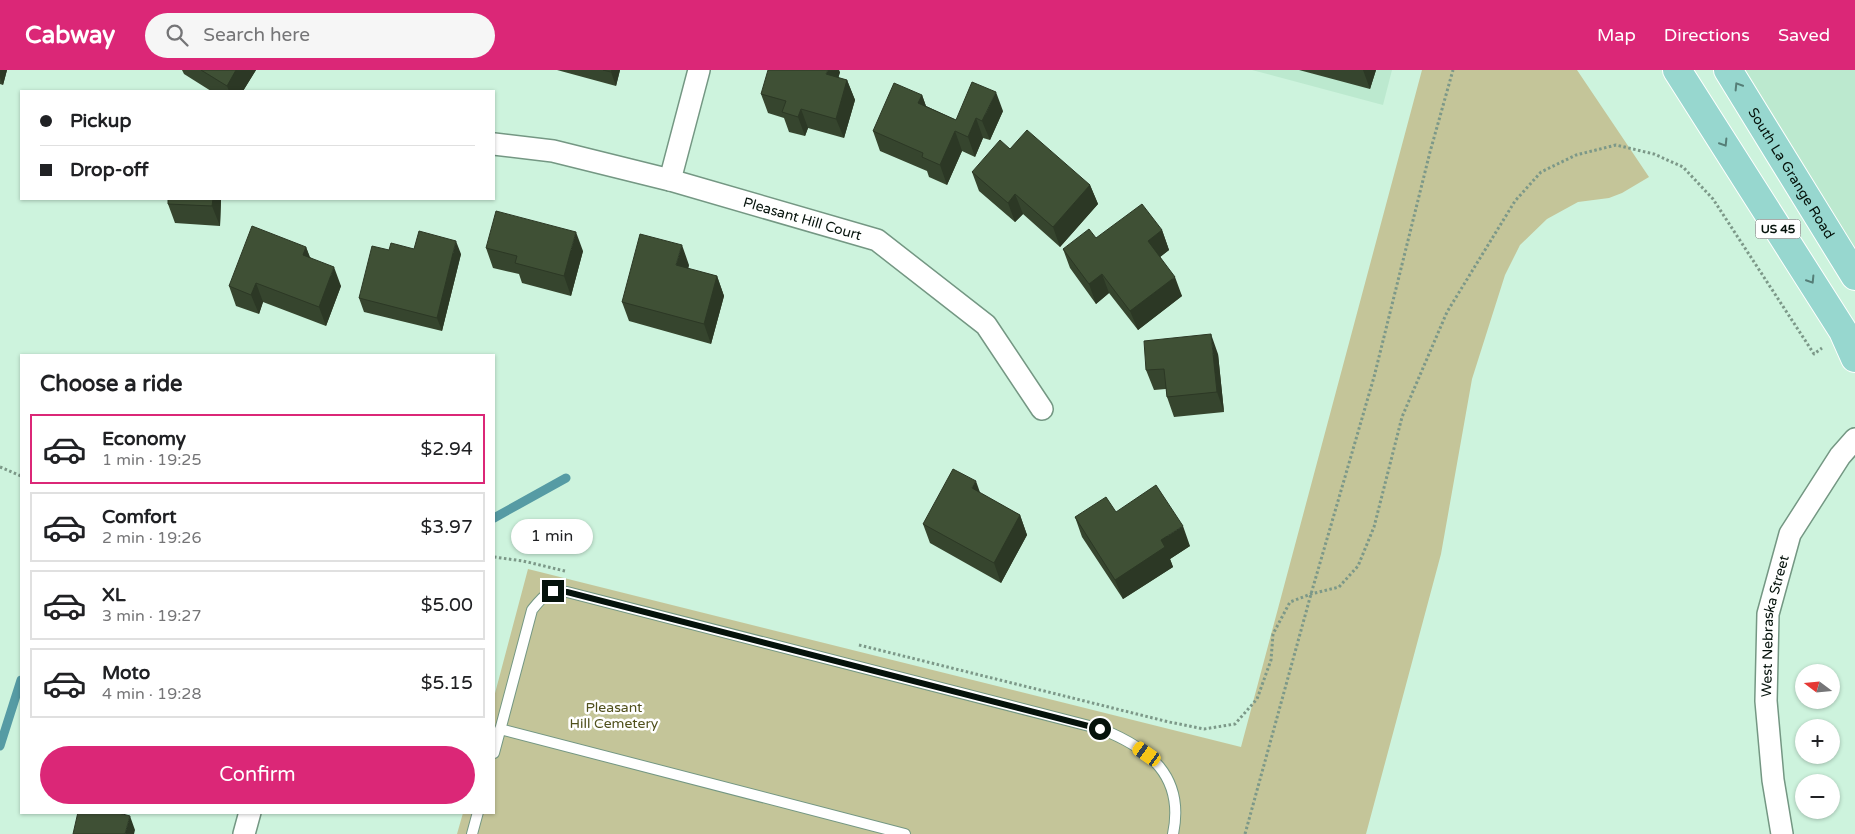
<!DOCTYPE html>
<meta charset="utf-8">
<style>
body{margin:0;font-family:"Varela Round",sans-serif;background:#f6f6f6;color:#202124;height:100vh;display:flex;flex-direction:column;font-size:19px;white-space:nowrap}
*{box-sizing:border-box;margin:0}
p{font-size:16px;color:#757577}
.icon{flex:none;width:28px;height:28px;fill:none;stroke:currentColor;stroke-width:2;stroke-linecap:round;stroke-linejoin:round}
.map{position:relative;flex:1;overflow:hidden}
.panel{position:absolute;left:20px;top:284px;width:475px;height:460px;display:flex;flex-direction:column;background:#fff;border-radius:0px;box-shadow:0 1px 4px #0004}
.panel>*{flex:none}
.hud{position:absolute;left:20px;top:20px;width:475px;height:110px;border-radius:0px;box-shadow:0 1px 4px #0004;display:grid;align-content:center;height:110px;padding:0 20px;background:#fff}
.needle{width:32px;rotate:286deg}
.fabs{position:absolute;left:1795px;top:594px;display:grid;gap:10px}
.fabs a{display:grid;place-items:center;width:45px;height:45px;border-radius:50%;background:#fff;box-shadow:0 1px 4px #0004;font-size:25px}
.end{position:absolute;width:22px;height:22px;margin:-11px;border:6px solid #05120b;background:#fff;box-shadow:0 0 0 2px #fff}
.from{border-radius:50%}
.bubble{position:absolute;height:35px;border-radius:18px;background:#fff;box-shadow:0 1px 4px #0004;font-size:16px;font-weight:600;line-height:35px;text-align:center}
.car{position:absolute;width:15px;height:30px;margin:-15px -8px;border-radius:6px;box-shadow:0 0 4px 1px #0007;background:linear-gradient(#f5c518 24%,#345 0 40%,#f5c518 0 76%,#345 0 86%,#f5c518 0)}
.hud b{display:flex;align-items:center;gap:18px;height:48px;font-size:19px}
.hud b+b{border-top:1px solid #e0e0e0}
.hud i{width:12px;height:12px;background:#202124}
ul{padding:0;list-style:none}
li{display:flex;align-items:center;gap:15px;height:70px;margin:0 10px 8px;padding:0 10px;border:2px solid #e0e0e0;border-radius:0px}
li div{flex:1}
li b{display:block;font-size:19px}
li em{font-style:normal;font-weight:600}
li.selected{border-color:#db2777}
li>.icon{width:45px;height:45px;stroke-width:1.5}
h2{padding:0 20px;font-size:22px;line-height:60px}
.action{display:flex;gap:10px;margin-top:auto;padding:10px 20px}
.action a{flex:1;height:58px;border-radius:30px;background:#db2777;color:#fff;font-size:20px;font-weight:600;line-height:58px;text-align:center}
header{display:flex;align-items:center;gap:30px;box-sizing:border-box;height:70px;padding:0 25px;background:#db2777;color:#fff}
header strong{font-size:24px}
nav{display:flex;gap:28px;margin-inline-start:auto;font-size:18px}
.search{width:350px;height:45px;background:#f6f6f6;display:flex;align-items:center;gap:12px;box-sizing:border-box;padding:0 18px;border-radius:28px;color:#757577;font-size:19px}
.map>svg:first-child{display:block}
.built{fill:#bce9cf}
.green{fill:#c4c599}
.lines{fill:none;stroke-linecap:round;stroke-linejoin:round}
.stream{stroke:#569ba4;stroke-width:9}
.lane-casing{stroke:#749783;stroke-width:12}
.street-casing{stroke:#749783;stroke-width:24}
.primary-casing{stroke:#fff;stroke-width:30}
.path{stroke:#7c9888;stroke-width:3;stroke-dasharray:2.5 2.5;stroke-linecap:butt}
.lane{stroke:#fff;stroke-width:10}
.street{stroke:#fff;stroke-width:21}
.primary{stroke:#97d7cf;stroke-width:28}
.wall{fill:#36452e}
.shaded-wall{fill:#2c3825}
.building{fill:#3f5035;stroke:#2c3825}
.oneway{stroke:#557e77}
.route{stroke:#05120b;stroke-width:6}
.labels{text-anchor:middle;stroke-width:5;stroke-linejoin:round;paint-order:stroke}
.shield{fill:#fff;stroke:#505954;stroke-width:1}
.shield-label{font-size:12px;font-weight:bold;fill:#05120b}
.street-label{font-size:14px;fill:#05120b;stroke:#fff}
.park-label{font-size:14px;fill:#50501c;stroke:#fff}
</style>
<header>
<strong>Cabway</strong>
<div class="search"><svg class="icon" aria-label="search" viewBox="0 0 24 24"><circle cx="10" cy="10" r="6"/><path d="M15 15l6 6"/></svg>Search here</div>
<nav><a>Map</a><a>Directions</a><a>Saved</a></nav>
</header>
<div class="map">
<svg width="1855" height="764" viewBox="0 0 1855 764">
<rect width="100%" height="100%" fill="#cdf3dd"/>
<path class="built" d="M 1252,0 L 1392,0 L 1383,35 Z
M 1737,0 L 1855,0 L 1855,198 Z"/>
<path class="green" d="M 1422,0 L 1577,0 L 1649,107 L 1622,123 L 1609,128 L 1578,132 L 1547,149 L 1520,175 L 1505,205 L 1472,309 L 1441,484 L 1366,764 L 457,764 L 463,743 L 494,742 L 494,627 L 528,499 L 1241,677 Z"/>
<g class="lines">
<path class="stream" d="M 494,448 L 566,408
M 0,676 L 21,610"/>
<defs>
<path id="lane" d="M 500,659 L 905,764
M 494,683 L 532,540 C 544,525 547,520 567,522 L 1101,659 C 1149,678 1185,706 1173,764
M 472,764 L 478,742"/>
<g id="street">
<path id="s1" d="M 494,74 L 553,81 L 670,110 L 877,170 L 986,255 L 1042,339"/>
<path d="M 670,110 L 699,0"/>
<path d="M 244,764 L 250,742"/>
<path id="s2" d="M 1782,764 L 1773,710 L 1766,631 L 1768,544 L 1790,464 L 1840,386 L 1855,369"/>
</g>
<g id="primary">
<path d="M 1677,0 L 1843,261 L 1855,288"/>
<path id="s3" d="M 1728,0 L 1855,206"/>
</g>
</defs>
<use href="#lane" class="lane-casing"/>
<use href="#street" class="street-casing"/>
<use href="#primary" class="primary-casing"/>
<path class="path" d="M 0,397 L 21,406
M 494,487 L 523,491 L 565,501
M 859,575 L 1169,652 L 1204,659 L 1235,654 L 1257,629 L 1271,590 L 1273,564 L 1290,532 L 1311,524 L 1339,517 L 1358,496 L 1374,457 L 1402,347 L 1447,242 L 1515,131 L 1541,102 L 1576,85 L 1616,75 L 1654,84 L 1683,97 L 1713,129 L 1814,284 L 1822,278
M 1245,764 L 1311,524 L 1374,307 L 1430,82 L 1453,0"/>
<use href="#lane" class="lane"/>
<use href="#street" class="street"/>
<use href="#primary" class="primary"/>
</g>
<path class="wall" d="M 0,0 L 7,0 L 3,15 L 0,14 Z
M 182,0 L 256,0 L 243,21 L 211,21 L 184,4 Z
M 557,0 L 620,0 L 616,16 Z
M 1299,0 L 1376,0 L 1370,19 Z
M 840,2 L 838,8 L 847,10 L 855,30 L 844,68 L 808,58 L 805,66 L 789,62 L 784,48 L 768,43 L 761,24 Z
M 922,25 L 926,36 L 956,50 L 1003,41 L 990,70 L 983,68 L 975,87 L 962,81 L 947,115 L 929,107 L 927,101 L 880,81 L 873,61 Z
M 1010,79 L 1090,115 L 1098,134 L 1060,177 L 1023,144 L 1015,152 L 979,121 L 972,102 Z
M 168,129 L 221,129 L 220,156 L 175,153 L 168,134 Z
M 1162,160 L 1169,180 L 1160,187 L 1182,226 L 1138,260 L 1109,223 L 1096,234 L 1070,198 L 1063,179 L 1096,168 Z
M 306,177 L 310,187 L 341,216 L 326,256 L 263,232 L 259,244 L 236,236 L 229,216 Z
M 486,178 L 583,181 L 571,226 L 522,213 L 519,204 L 493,198 Z
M 414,179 L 461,184 L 442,261 L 364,242 L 359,228 L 389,180 Z
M 689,195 L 688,199 L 717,206 L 724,226 L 711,274 L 629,251 L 622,232 Z
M 1218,284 L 1224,342 L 1174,347 L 1167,327 L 1166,319 L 1154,320 L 1146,300 Z
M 980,423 L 1020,445 L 1027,465 L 1001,513 L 930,473 L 923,454 Z
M 1116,442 L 1190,476 L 1170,489 L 1173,497 L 1123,529 L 1082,467 L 1075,447 Z"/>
<path class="shaded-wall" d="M 0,0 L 7,0 L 3,15 L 0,7 Z
M 236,0 L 256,0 L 243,21 L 229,21 L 227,16 Z
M 612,0 L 620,0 L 616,16 L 611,2 Z
M 828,0 L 839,0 L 840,2 L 834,24 L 826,4 Z
M 1363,0 L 1376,0 L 1370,19 Z
M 847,10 L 855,30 L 844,68 L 836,49 Z
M 996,22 L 1003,41 L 990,70 L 982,51 Z
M 922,25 L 929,45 L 918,33 Z
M 801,39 L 808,58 L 805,66 L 798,47 Z
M 976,48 L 983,68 L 975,87 L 968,67 Z
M 955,61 L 962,81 L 947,115 L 940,95 Z
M 1090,115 L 1098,134 L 1060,177 L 1053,157 Z
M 1015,124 L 1023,144 L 1015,152 L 1008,133 Z
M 213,129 L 221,129 L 220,156 L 212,136 Z
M 1162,160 L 1169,180 L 1155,191 L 1148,171 Z
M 576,162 L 583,181 L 571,226 L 564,206 Z
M 456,171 L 461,184 L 442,261 L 437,248 Z
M 682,175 L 689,195 L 683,215 L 676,195 Z
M 306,177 L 313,197 L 303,185 Z
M 334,197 L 341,216 L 326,256 L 319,237 Z
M 1102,204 L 1109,223 L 1096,234 L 1089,214 Z
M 717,206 L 724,226 L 711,274 L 704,254 Z
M 1175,207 L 1182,226 L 1138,260 L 1130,241 Z
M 256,213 L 263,232 L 259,244 L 251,225 Z
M 1211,264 L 1218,284 L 1224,342 L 1217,322 Z
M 976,411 L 983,431 L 972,418 Z
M 1020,445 L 1027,465 L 1001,513 L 994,493 Z
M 1183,456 L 1190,476 L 1170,489 L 1173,497 L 1123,529 L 1115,510 L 1161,470 Z
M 130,746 L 135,760 L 134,764 L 125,764 Z"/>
<path class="building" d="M 201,0 L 236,0 L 227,16 Z
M 603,0 L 612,0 L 611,2 Z
M 768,0 L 828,0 L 826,4 L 847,10 L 836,49 L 801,39 L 798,47 L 782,42 L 786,31 L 761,24 Z
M 972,12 L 996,22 L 982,51 L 976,48 L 968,67 L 955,61 L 940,95 L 922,87 L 923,83 L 873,61 L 894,13 L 922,25 L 918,33 L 956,50 Z
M 1027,60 L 1090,115 L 1053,157 L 1015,124 L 1008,133 L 972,102 L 1000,70 L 1010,79 Z
M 168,129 L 213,129 L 212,136 L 168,134 Z
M 1142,134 L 1162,160 L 1148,171 L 1175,207 L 1130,241 L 1102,204 L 1089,214 L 1063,179 L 1089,159 L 1096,168 Z
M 496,141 L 576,162 L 564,206 L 515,193 L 517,186 L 486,178 Z
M 252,156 L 306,177 L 303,185 L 334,197 L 319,237 L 256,213 L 251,225 L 229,216 Z
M 419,161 L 456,171 L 437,248 L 359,228 L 372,176 L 389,180 L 391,173 L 414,179 Z
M 640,164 L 682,175 L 676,195 L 717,206 L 704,254 L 622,232 Z
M 1211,264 L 1217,322 L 1167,327 L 1164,299 L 1146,300 L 1144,271 Z
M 953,399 L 976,411 L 972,418 L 1020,445 L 994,493 L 923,454 Z
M 1156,415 L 1183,456 L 1161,470 L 1165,477 L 1115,510 L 1075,447 L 1106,427 L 1116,442 Z
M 78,742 L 115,742 L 130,746 L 125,764 L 73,764 Z"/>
<defs><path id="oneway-chevron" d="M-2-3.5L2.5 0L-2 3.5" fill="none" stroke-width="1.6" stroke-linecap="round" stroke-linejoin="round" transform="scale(1.25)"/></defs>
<g class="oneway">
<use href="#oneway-chevron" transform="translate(1738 16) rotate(-122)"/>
<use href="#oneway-chevron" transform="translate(1724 73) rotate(58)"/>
<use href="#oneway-chevron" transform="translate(1811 210) rotate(58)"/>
</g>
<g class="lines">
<path class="route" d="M 553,521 L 567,522 L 1100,659"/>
</g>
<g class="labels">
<rect class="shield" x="1755.5" y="149.5" width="45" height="19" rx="4"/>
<g class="shield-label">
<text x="1778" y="163">US 45</text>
</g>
<g class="street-label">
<text dy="5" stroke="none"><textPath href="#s3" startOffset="121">South La Grange Road</textPath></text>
<text dy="5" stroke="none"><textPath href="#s1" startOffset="318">Pleasant Hill Court</textPath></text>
<text dy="5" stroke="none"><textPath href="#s2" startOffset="210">West Nebraska Street</textPath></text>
</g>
<g class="park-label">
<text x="614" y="642">Pleasant<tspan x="614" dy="16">Hill Cemetery</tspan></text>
</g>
</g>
</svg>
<div class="fabs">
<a><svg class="needle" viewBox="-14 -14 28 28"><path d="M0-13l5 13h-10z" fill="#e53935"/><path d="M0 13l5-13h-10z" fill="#757577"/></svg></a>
<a>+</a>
<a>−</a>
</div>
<i class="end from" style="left:1100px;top:659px"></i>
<i class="end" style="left:553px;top:521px"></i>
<div class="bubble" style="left:511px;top:449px;width:82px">1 min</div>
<i class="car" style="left:1147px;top:684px;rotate:305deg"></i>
<div class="hud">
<b><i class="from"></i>Pickup</b>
<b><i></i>Drop-off</b>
</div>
<section class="panel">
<h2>Choose a ride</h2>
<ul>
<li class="selected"><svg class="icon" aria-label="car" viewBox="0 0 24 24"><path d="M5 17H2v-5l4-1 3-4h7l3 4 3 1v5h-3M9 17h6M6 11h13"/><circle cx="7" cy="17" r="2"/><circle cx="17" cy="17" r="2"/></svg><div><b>Economy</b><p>1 min · 19:25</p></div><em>$2.94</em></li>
<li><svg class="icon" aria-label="car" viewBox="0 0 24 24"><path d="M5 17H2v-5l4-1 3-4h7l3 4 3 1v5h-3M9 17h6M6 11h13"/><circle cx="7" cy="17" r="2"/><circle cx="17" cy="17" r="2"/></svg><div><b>Comfort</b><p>2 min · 19:26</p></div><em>$3.97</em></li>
<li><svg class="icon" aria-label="car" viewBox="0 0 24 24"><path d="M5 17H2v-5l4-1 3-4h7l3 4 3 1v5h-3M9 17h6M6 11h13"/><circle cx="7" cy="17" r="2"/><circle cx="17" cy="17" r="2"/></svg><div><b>XL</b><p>3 min · 19:27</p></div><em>$5.00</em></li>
<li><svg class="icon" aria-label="car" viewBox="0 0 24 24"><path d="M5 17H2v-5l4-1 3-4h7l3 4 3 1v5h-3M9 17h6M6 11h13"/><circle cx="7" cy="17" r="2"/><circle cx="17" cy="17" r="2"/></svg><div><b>Moto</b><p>4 min · 19:28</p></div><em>$5.15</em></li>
</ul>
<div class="action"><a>Confirm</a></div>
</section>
</div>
